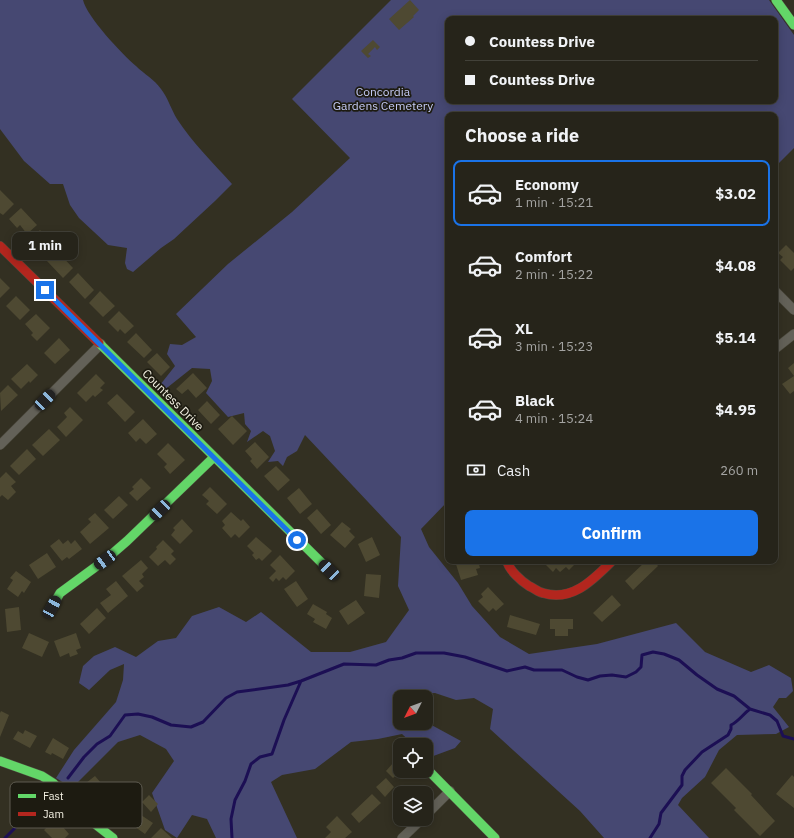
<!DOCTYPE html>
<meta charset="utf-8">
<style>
body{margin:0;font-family:"IBM Plex Sans",sans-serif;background:#323027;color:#f1f3f6;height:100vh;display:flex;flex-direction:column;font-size:15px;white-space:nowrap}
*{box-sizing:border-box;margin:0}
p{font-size:13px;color:#a4a4a2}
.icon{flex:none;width:22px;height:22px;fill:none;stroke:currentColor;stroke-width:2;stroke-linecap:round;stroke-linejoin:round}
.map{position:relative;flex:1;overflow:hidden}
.sheet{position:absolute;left:445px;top:112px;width:333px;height:452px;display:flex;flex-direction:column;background:#26241a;border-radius:8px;box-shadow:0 2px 10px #0003,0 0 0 1px #424139}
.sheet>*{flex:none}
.top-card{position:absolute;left:445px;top:16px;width:333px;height:88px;border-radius:8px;box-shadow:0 2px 10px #0003,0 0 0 1px #424139;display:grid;align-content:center;height:88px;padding:0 20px;background:#26241a}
.needle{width:26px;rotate:228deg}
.buttons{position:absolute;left:393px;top:690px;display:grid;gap:8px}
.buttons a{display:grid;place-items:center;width:40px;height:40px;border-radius:8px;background:#26241a;box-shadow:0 2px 10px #0003,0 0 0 1px #424139;font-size:20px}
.end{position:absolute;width:18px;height:18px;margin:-9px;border:5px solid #1a73e8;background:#fff;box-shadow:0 0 0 2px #fff}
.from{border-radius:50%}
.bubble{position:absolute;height:28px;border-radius:8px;background:#26241a;box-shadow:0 2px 10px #0003,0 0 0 1px #424139;font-size:13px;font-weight:700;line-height:28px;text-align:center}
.car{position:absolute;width:12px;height:24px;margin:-12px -6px;border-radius:5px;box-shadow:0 0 3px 1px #0007;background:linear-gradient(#222 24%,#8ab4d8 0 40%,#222 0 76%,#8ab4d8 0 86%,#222 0)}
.top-card b{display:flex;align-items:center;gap:14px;height:38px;font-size:15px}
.top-card b+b{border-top:1px solid #424139}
.top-card i{width:10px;height:10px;background:#f1f3f6}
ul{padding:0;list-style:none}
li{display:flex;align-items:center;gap:12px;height:66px;margin:0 8px 6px;padding:0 12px;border:2px solid transparent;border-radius:8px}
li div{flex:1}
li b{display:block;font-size:15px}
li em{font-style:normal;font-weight:700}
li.selected{border-color:#1a73e8}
li>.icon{width:36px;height:36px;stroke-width:1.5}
h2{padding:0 20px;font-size:18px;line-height:48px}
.pay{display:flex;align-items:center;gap:10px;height:44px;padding:0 20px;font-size:15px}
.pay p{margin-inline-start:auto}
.primary-button{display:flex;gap:8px;margin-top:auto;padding:8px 20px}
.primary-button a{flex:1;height:46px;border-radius:8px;background:#1a73e8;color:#fff;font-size:16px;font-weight:700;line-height:46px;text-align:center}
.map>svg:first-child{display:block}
.green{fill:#464872;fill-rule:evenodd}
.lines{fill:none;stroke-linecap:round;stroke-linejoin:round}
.stream{stroke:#1c0f54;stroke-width:3}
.building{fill:#4e4932}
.street-casing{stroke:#4e4b3f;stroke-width:10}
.fast-casing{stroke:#4e4b3f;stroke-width:10}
.jam-casing{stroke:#4e4b3f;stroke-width:10}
.street{stroke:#636158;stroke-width:9}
.fast{stroke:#63d668;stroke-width:9}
.jam{stroke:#b3261e;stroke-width:9}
.route{stroke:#1a73e8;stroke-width:5}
.labels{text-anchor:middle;stroke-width:3.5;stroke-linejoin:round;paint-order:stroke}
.park-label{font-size:12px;fill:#c7cdf9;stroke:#1d1b11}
.street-label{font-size:12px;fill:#f4f1e3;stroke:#1d1b11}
.key{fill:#1d1b11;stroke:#5e5b50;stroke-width:1}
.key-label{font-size:11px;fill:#f4f1e3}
</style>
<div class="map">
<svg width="794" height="838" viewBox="0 0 794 838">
<rect width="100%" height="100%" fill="#333022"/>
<path class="green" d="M 0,0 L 83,0 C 87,17 122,54 136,66 C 144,74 154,79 161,89 C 168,98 171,109 177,119 C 192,142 213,163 232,184 L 215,201 L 174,239 L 161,248 L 133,272 L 127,269 L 125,263 L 127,248 L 108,245 L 79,218 L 70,205 L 63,184 L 50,184 L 24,161 L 0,129 Z
M 391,0 L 769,0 L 794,35 L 794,148 L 775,167 L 775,115 L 448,115 L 448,501 L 421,529 L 429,547 L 458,583 L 472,606 L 500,637 L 529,654 L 597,644 L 676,623 L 705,652 L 751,672 L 769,665 L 791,678 L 793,691 L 786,698 L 779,698 L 773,707 L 789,727 L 776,734 L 737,735 L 719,750 L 705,777 L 682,798 L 678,805 L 709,838 L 604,838 L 580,811 L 490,729 L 493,709 L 474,698 L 456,700 L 435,693 L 419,694 L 419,697 L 400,697 L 400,723 L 426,722 L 461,741 L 455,748 L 428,758 L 426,757 L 426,745 L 414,745 L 402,734 L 378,739 L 351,742 L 315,769 L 282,775 L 271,782 L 297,838 L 216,838 L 207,819 L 192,815 L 177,838 L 165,830 L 152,793 L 174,761 L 166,749 L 140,735 L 118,742 L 72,788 L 56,778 L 74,750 L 116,702 L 123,680 L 124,664 L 110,670 L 89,690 L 79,683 L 83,666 L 94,656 L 115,647 L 136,657 L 158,641 L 176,638 L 192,616 L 219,607 L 246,622 L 261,612 L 311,652 L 350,652 L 386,642 L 409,610 L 398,586 L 401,537 L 305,435 L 297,451 L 287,457 L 283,466 L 278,461 L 268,462 L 275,451 L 270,436 L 263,431 L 247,442 L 251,431 L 245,424 L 244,413 L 228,417 L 206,393 L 212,381 L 210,369 L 192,368 L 163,391 L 160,385 L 175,366 L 167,354 L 170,344 L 182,345 L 196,337 L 176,314 L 228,264 L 292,212 L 350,158 L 292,99 ZM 448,19 L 775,19 L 775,101 L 448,101 Z"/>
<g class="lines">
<path class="stream" d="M 68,778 L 84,757 L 97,744 L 110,736 L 125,715 L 138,714 L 152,717 L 171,725 L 191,727 L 203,722 L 226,698 L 237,692 L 288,685 L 301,681 L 344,664 L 376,665 L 389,660 L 402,658 L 416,653 L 444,653 L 465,657 L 507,671 L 525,667 L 534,670 L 562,670 L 577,677 L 588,680 L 600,676 L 612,675 L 626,677 L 636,672 L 641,667 L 642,655 L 653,652 L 664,654 L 679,660 L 697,675 L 717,689 L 734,696 L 750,709 L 770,715 L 777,721 L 783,736 L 794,739
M 5,838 L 16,827 L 27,820 L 33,809 L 50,797
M 232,838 L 231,819 L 235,800 L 245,781 L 251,764 L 260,757 L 272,754 L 284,720 L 301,681
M 650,838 L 659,824 L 661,813 L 682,785 L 682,776 L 685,770 L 702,752 L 728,735 L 731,729 L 731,725 C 739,721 743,714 750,709"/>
</g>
<path class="building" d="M 410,0 L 419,10 L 413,16 L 414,17 L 399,30 L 389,19 Z
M 373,40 L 380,47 L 377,50 L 375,47 L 368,54 L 371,56 L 368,58 L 361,51 Z
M 0,190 L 14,204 L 3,215 L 0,213 Z
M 21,208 L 37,225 L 27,234 L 20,225 L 17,228 L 9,219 Z
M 40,230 L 54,245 L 43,256 L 28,241 Z
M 786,245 L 794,253 L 794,268 L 791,271 L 780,260 L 783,257 L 778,253 Z
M 57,251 L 73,268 L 63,278 L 47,261 Z
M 78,273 L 94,290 L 85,299 L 69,282 Z
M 0,278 L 10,288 L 0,298 Z
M 100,291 L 115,306 L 103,317 L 89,303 Z
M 16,296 L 30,310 L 20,320 L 6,306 Z
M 119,311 L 134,326 L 125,334 L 120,329 L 118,332 L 108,322 Z
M 36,314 L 50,328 L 37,341 L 31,335 L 33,333 L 25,324 Z
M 136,333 L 152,350 L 144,358 L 127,342 Z
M 59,338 L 70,350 L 55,364 L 44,353 Z
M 157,353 L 170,367 L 161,376 L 147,362 Z
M 794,363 L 794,391 L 790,394 L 782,384 L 794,376 L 788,368 Z
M 27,364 L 38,375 L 30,383 L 29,381 L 21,389 L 11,379 Z
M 193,373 L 207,388 L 196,398 L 188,389 L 182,394 L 176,389 Z
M 96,374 L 105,383 L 100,388 L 103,390 L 95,397 L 93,395 L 86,402 L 77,393 Z
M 8,385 L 18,395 L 1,411 L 0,393 Z
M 117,394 L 135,412 L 125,422 L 107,403 Z
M 207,401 L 220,415 L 211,424 L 198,410 Z
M 70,407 L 83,420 L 66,437 L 57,427 L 67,417 L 64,413 Z
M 232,416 L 247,431 L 233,445 L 218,429 Z
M 143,419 L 157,434 L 146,444 L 140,438 L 136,442 L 128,433 Z
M 49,429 L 60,440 L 43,456 L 32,445 Z
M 255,442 L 269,457 L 257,469 L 250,461 L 252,459 L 245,451 Z
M 168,443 L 185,460 L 170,474 L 164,467 L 167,464 L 157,454 Z
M 27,449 L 36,459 L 19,475 L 10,466 Z
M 276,466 L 290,480 L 278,491 L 264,476 Z
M 6,472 L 16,482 L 11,486 L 16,492 L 8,500 L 2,495 L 0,497 L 0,478 Z
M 141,478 L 151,488 L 137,501 L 129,493 L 134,489 L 132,487 Z
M 210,487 L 227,504 L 217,514 L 206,504 L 209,501 L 202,495 Z
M 299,488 L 312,504 L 300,514 L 287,498 Z
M 119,496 L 128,505 L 113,519 L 104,510 Z
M 317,509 L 331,525 L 321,534 L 307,518 Z
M 231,512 L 241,521 L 243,519 L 250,527 L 239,538 L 235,534 L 231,538 L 222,528 L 225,525 L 222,521 Z
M 95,513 L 109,528 L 90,544 L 80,532 L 91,522 L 88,519 Z
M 182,519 L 193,531 L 180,544 L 171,535 L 175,530 L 173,528 Z
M 342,522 L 351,529 L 349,531 L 355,537 L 345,548 L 330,535 Z
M 256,537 L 272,551 L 262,561 L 259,558 L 256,560 L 252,555 L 254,553 L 247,546 Z
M 372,537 L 380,555 L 366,562 L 358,544 Z
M 59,539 L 63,544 L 68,540 L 71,544 L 75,540 L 82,549 L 69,559 L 67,557 L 62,561 L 50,546 Z
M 163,540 L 174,551 L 171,554 L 176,559 L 170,565 L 165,560 L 158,566 L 149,557 L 157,549 L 156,547 Z
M 47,553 L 56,567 L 38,579 L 29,565 Z
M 280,555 L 295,571 L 286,580 L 283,577 L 279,581 L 276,578 L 273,582 L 269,578 L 276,571 L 270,565 Z
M 141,560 L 148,568 L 142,574 L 144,577 L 139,581 L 144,586 L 137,592 L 122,576 Z
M 455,561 L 478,561 L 480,568 L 476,569 L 478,575 L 461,580 Z
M 551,561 L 576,561 L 577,562 L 569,570 L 566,567 L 560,572 L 556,568 L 553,572 L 546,565 Z
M 646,561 L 654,561 L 658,566 L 633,590 L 625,581 Z
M 16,571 L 31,582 L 24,593 L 22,591 L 18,597 L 7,589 L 13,580 L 10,578 Z
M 366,574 L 381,575 L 379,598 L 364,596 Z
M 116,581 L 128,596 L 108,613 L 100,603 L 111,595 L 106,589 Z
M 296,581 L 308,599 L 297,607 L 284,589 Z
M 488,587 L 504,604 L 496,611 L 493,608 L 489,612 L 478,601 L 483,597 L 481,594 Z
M 612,595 L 621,605 L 602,622 L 593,613 Z
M 356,600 L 365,613 L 348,625 L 339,611 Z
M 313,604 L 327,612 L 326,614 L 332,618 L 326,629 L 313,622 L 315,619 L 307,614 Z
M 19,607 L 21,630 L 7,632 L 5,609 Z
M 97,608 L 106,618 L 89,634 L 80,624 Z
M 510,615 L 540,624 L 536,635 L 507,627 Z
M 550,619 L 573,619 L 573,629 L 568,629 L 568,636 L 555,636 L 555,629 L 550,629 Z
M 29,633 L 49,642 L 42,657 L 22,648 Z
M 76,633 L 81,648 L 76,650 L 78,654 L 70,657 L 69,653 L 60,657 L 54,641 Z
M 1,711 L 9,715 L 0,737 L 0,713 Z
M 25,730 L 37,736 L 30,748 L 13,739 L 18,731 L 23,734 Z
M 53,738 L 69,748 L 63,759 L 52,753 L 51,755 L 45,752 Z
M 393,763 L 401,771 L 393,778 L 386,771 Z
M 726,768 L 752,794 L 751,795 L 775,821 L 760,836 L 734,810 L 736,808 L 711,783 Z
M 792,775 L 794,777 L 794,808 L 776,794 Z
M 95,776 L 108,791 L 100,799 L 86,783 Z
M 386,778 L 394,787 L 385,797 L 376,787 Z
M 372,794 L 381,803 L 359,823 L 351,814 Z
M 149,795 L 158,804 L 151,812 L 142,802 Z
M 138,813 L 153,823 L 145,834 L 131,824 Z
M 337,816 L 352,832 L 345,838 L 325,838 L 331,832 L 326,827 Z
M 56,819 L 69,834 L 65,838 L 52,838 L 44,830 Z
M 161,828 L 172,838 L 151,838 Z"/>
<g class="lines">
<defs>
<path id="street" d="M 775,291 L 794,310
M 775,349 L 794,334
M 0,445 L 101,344
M 401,742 L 403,745
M 426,815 L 450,791
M 402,838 L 422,819"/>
<path id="fast" d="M 776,0 L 794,25
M 99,343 L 329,570
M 52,607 L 60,593 L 105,560 L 127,541 L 213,458
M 0,761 L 42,776 L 53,783 L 86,817 L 113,838
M 426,768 L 495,838"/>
<path id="jam" d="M 0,246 L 99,343
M 507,561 C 509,570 521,581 529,586 C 534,588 538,592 543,593 C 572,602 593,580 612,561"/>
</defs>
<use href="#street" class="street-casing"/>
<use href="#fast" class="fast-casing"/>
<use href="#jam" class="jam-casing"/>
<use href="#street" class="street"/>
<use href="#fast" class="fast"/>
<use href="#jam" class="jam"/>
</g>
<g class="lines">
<path class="route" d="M 45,290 L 297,540"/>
</g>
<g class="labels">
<g class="park-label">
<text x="383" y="96">Concordia<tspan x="383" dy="14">Gardens Cemetery</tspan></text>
</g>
<g class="street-label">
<text transform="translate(173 400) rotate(45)" y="4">Countess Drive</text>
</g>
</g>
<rect x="10" y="782" width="132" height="46" rx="6" class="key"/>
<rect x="18" y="794" width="18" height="4" fill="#63d668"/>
<rect x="18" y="812" width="18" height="4" fill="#b3261e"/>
<g class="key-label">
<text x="43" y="800">Fast</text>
<text x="43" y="818">Jam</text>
</g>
</svg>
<div class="buttons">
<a><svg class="needle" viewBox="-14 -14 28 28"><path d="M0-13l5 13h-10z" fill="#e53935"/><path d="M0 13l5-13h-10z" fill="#a4a4a2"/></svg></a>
<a><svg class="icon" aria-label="locate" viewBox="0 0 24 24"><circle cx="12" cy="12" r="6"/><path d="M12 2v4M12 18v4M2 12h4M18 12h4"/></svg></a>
<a><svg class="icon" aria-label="layers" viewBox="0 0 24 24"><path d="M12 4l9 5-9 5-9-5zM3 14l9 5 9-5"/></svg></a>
</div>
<i class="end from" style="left:297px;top:540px"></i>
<i class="end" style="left:45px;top:290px"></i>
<div class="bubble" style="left:12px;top:232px;width:66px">1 min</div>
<i class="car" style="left:45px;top:400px;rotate:45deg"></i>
<i class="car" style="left:160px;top:510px;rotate:226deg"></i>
<i class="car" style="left:105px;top:560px;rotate:234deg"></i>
<i class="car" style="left:329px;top:570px;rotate:314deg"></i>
<i class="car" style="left:52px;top:607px;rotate:29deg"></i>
<div class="top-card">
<b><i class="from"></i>Countess Drive</b>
<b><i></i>Countess Drive</b>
</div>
<section class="sheet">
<h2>Choose a ride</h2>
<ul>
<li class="selected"><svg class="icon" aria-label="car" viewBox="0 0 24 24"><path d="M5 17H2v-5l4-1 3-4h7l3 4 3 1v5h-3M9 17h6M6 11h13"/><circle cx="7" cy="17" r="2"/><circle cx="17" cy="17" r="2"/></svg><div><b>Economy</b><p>1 min · 15:21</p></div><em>$3.02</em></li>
<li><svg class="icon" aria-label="car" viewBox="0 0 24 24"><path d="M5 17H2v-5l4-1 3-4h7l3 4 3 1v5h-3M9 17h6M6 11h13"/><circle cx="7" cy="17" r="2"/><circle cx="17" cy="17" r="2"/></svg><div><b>Comfort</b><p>2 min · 15:22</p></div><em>$4.08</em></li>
<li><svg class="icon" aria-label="car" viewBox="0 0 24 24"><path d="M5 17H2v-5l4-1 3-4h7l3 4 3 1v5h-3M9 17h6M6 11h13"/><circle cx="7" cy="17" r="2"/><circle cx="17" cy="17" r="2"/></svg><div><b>XL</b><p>3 min · 15:23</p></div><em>$5.14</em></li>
<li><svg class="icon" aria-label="car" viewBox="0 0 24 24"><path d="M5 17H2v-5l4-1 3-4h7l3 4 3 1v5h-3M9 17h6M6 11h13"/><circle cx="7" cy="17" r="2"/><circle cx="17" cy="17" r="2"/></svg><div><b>Black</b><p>4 min · 15:24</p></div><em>$4.95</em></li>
</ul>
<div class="pay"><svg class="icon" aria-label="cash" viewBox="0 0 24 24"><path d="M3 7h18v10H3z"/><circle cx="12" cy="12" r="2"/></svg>Cash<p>260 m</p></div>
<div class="primary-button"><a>Confirm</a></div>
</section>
</div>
